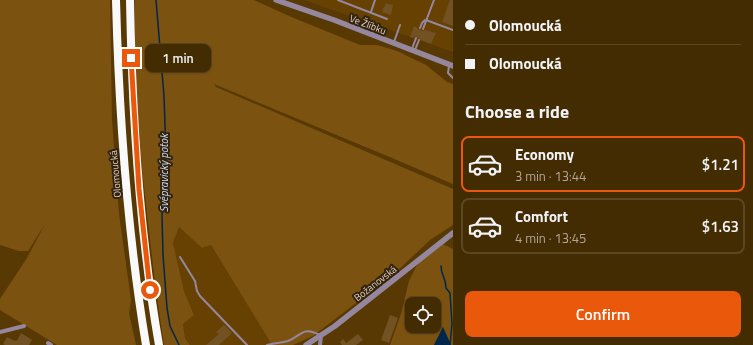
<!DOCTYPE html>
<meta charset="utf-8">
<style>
body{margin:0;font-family:"Titillium Web",sans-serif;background:#4d3711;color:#f1f3f6;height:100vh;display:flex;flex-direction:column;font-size:15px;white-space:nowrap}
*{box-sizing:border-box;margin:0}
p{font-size:13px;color:#afa799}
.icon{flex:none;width:22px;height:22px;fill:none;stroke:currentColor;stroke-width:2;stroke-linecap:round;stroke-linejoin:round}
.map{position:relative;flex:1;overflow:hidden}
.panel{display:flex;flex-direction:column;background:#432b02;width:300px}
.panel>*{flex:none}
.guide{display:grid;align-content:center;height:88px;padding:0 12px;background:#432b02}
.controls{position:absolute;left:405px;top:297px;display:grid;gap:8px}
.controls a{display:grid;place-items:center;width:36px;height:36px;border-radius:8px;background:#432b02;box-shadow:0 1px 3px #0004,0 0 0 1px #5b4724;font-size:20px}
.end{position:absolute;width:18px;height:18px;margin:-9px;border:5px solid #ea580c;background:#fff;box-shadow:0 0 0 2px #fff}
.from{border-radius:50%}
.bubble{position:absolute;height:28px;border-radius:8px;background:#432b02;box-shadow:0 1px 3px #0004,0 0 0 1px #5b4724;font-size:13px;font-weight:600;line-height:28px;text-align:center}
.guide b{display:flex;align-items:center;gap:14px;height:38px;font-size:15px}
.guide b+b{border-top:1px solid #5b4724}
.guide i{width:10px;height:10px;background:#f1f3f6}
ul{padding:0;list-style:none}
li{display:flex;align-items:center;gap:12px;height:56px;margin:0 8px 6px;padding:0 4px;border:2px solid #5b4724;border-radius:8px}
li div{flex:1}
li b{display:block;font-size:15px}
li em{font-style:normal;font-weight:600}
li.selected{border-color:#ea580c}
li>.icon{width:36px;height:36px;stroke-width:1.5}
h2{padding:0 12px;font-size:18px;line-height:48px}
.button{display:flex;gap:8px;margin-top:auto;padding:8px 12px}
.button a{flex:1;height:46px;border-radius:8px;background:#ea580c;color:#fff;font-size:16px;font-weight:600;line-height:46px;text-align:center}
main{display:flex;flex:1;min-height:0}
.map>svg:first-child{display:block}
.built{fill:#664101}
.green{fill:#7c5211;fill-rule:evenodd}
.water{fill:#01264b}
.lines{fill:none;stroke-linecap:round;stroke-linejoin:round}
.stream{stroke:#01264b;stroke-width:1.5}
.building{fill:#725122}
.service{stroke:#95889e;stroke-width:2}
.minor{stroke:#95889e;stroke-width:4}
.tertiary{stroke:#95889e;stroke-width:5.5}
.motorway{stroke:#f9f9f9;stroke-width:8}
.route{stroke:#ea580c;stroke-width:5}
.labels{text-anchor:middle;stroke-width:4;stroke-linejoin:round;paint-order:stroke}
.street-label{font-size:10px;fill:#e6d2bb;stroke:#322410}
.water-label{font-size:11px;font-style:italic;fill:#cfe0f4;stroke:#322410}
</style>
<main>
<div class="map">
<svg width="453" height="345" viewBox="0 0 453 345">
<rect width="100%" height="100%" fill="#593903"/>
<path class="built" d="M 304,0 L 453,0 L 453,52 L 433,45 Z
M 179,227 L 202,248 L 211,245 L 272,345 L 190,345 L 185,338 L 183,323 L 194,315 L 184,291 L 173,243 Z"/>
<path class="green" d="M 0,0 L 110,0 L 112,120 L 119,214 L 131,300 L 129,313 L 136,345 L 57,345 L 0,310 L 0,299 L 27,258 L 45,224 L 28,251 L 19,251 L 0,245 Z
M 135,0 L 254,0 L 289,16 L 360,45 L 377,45 L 397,51 L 426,65 L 447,82 L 453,84 L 453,184 L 392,158 L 214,84 L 216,87 L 453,189 L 453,225 L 430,240 L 395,273 L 313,336 L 293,345 L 272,345 L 211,245 L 202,248 L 179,227 L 173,243 L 184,291 L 194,315 L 183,324 L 185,338 L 190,345 L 164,345 L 155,283 L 142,169 L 135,80 Z
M 443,244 L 453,249 L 453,345 L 451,345 L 443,327 L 434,345 L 390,345 L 401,314 L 409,281 L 418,263 ZM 412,304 L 434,304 L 434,326 L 412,326 Z"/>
<path class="water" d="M 443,327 L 451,345 L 434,345 Z"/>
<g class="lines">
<path class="stream" d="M 156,0 L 164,96 L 166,155 L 162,216 L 163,255 L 167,308 L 170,326 L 179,345
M 441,266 C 441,276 446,277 446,288 L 450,293 L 452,324 L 450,345"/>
</g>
<path class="building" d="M 450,0 L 453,0 L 453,26 L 442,22 Z
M 386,3 L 393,5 L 391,15 L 382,12 Z
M 414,26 L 422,31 L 425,30 L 436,33 L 431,44 L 421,40 L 416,36 L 413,38 L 410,37 Z
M 390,315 L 398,318 L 389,343 L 381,340 Z
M 224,325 L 232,333 L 219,345 L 206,345 L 219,334 L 216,332 Z
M 21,333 L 32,340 L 29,345 L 5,345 L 3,344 L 7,337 L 15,341 L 16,340 L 17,341 Z
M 358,334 L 363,340 L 356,345 L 342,345 L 340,342 L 343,339 L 346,343 Z"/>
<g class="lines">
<path class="service" d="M 338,0 L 387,19
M 371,12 L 375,0
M 426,20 L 453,30
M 420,28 L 422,23 L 425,20
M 423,29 L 434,0
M 394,42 L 400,25
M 412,49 L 416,38
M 415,50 L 419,40
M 449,66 L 448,73 L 453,78
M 180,257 L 195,281 L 197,291 L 200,296 L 247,345
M 267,345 C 274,343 281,343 288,341 C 303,335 302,326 320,335"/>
<path class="minor" d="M 0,332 L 24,326
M 48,343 L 51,345
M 320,345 L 321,336"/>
<path class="tertiary" d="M 276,0 L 334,20 L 453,66
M 306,345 L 335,326 L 453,233"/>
<path class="motorway" d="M 116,0 C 119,116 127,231 146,345
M 130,0 C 132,115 139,231 159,345"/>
</g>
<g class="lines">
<path class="route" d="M 131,58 L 139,189 L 150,290"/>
</g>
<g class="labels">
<g class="street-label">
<text transform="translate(368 24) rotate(21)" y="4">Ve Žlíbku</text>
<text transform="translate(115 174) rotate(-95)" y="4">Olomoucká</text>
<text transform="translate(375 283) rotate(-38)" y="4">Božanovská</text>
</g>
<g class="water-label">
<text transform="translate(164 173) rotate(-90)" y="4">Svépravický potok</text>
</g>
</g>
</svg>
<div class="controls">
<a><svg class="icon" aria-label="locate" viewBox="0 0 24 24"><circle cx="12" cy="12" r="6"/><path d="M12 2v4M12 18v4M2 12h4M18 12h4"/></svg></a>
</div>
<i class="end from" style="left:150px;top:290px"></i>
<i class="end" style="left:131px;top:58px"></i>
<div class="bubble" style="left:145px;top:44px;width:66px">1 min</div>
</div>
<section class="panel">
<div class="guide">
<b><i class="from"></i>Olomoucká</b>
<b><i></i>Olomoucká</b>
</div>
<h2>Choose a ride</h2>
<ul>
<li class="selected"><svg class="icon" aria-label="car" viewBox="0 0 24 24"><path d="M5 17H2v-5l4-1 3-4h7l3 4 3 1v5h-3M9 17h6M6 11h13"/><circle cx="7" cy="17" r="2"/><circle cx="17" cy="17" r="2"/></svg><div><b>Economy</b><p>3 min · 13:44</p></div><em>$1.21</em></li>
<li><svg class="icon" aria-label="car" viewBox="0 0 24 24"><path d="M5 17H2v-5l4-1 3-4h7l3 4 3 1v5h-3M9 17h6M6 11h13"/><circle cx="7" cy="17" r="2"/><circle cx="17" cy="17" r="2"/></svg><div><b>Comfort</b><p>4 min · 13:45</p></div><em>$1.63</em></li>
</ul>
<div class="button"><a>Confirm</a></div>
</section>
</main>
